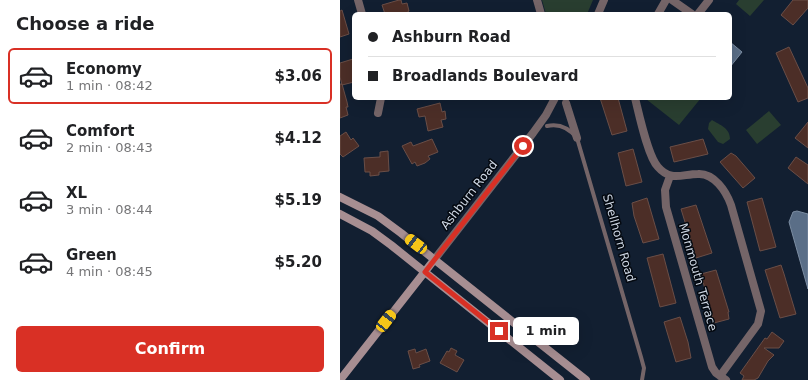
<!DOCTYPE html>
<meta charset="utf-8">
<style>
body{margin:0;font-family:"DejaVu Sans",sans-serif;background:#f2f2f2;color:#202124;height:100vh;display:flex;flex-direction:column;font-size:15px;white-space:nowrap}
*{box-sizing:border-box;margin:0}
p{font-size:13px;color:#757577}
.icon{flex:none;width:22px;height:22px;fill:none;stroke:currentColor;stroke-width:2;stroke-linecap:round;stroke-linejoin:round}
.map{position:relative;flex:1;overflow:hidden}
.details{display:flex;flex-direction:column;background:#fff;width:340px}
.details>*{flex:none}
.banner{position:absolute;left:12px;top:12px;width:380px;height:88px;border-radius:6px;box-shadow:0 4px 16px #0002;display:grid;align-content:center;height:88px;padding:0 16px;background:#fff}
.end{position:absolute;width:18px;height:18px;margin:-9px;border:5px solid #d93025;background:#fff;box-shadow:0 0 0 2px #fff}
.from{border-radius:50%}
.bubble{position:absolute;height:28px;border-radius:6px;background:#fff;box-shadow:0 4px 16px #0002;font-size:13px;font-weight:800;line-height:28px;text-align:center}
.car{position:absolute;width:12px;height:24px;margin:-12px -6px;border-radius:5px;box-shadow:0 0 3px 1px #0007;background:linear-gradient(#f5c518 24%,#345 0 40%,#f5c518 0 76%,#345 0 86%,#f5c518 0)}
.banner b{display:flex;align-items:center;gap:14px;height:38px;font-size:15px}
.banner b+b{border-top:1px solid #e0e0e0}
.banner i{width:10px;height:10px;background:#202124}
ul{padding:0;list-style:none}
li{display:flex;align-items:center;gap:12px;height:56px;margin:0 8px 6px;padding:0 8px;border:2px solid transparent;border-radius:6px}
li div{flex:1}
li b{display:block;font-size:15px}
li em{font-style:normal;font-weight:800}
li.current{border-color:#d93025}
li>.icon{width:36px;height:36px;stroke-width:1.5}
h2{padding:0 16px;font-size:18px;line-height:48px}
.primary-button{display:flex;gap:8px;margin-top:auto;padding:8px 16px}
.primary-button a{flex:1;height:46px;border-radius:6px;background:#d93025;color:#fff;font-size:16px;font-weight:800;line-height:46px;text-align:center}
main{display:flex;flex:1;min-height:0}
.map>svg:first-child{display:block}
.green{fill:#293e30}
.water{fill:#5a6e87;stroke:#7c8da2}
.building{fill:#4c2e27;stroke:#6a4e47}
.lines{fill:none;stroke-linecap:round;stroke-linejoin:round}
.service{stroke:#756568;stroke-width:4}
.minor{stroke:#756568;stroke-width:8}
.tertiary{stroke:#756568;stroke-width:8}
.secondary{stroke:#a78e92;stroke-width:8}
.route{stroke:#d93025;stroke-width:5}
.labels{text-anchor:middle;stroke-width:3;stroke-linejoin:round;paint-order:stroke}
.street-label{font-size:12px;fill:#ccd5e2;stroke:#040910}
</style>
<main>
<section class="details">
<h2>Choose a ride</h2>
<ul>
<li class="current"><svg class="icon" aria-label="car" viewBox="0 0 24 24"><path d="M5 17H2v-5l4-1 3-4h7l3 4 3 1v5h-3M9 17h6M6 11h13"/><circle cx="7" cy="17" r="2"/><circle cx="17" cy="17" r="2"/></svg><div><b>Economy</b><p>1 min · 08:42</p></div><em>$3.06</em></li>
<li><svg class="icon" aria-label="car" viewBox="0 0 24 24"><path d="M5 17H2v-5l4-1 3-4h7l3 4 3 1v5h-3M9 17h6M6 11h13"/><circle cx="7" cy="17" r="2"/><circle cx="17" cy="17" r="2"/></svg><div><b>Comfort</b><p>2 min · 08:43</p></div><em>$4.12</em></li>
<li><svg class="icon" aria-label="car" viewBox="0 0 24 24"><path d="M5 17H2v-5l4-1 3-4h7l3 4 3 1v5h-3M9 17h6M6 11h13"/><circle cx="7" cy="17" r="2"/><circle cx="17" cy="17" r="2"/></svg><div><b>XL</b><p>3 min · 08:44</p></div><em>$5.19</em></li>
<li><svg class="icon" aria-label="car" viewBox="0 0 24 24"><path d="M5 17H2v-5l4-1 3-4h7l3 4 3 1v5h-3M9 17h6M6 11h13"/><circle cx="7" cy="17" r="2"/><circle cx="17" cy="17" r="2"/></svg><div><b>Green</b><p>4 min · 08:45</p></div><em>$5.20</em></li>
</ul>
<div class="primary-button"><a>Confirm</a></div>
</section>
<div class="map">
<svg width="468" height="380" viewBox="0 0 468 380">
<rect width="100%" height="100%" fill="#121f31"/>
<path class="green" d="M 202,0 L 253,0 L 247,14 L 206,14 Z
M 399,0 L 424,0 L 410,16 L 396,4 Z
M 307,98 L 361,98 L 339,125 L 306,99 Z
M 429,111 L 441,125 L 417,144 L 406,130 Z
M 372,120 C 380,125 390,128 390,139 L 383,144 L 378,142 L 368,129 L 369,123 Z"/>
<path class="water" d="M 390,42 L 402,52 L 390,67 Z
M 457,211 L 468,214 L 468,289 L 449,222 L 453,212 Z"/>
<path class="building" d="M 59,0 L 61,0 L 62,4 L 67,3 L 69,11 L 68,11 L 69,14 L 45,14 L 42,5 Z
M 453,0 L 468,0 L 468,8 L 453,25 L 441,15 Z
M 2,10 L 9,34 L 0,37 L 0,11 Z
M 449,47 L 468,88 L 468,98 L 458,102 L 436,53 Z
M 13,59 L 14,82 L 2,85 L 0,77 L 0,63 Z
M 0,84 L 2,84 L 7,102 L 8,107 L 6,107 L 8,115 L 0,118 Z
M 260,98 L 278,98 L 287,131 L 272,135 Z
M 100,103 L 102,112 L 105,111 L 106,119 L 101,120 L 103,127 L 88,131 L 85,116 L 79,117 L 77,109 Z
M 468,122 L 468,148 L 455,138 Z
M 6,132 L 11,140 L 13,138 L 19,146 L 3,157 L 0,154 L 0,136 Z
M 92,139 L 98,152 L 88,156 L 90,159 L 85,163 L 77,166 L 75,162 L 72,164 L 62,146 L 71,142 L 73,146 Z
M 363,139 L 368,154 L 334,162 L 330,147 Z
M 293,149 L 302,182 L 286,186 L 278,153 Z
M 48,151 L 49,171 L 39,172 L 39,175 L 30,176 L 30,172 L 25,172 L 24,158 L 40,157 L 40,152 Z
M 391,153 L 396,156 L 415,178 L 403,188 L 380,162 Z
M 456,157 L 468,165 L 468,184 L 448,168 Z
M 307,198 L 319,239 L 303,243 L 294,216 L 292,203 Z
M 422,198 L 436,247 L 420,251 L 407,202 Z
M 356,205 L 372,253 L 356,258 L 341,209 Z
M 323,254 L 336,303 L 320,307 L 307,258 Z
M 441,265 L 444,274 L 456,314 L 440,318 L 425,270 Z
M 376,270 L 389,312 L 388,312 L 389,319 L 374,323 L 361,274 Z
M 340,317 L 348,342 L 351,358 L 336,362 L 324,322 Z
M 432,332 L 444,341 L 439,348 L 424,348 L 434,355 L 428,361 L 418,378 L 414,380 L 402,380 L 404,376 L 400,373 L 425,338 L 427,339 Z
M 111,348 L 117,351 L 115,355 L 124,360 L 117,372 L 100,363 L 107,351 L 109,352 Z
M 75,349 L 76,353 L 86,349 L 90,361 L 79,365 L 80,367 L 73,369 L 68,351 Z"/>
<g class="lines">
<path class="service" d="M 207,126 C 220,123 229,128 237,138 L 301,357 L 304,368 L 302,380"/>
<path class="minor" d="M 18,0 L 22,14
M 197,0 L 201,14
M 332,0 L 352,14
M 318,14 L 326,0
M 358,14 L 369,0
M 295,98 C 299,114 308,157 318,167 C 331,182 342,174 358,174 C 374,173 386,191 391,205 L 421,311 L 418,324 L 380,376
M 226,103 L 237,138
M 38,113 L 41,98
M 330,176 L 325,190 L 326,207 L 372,367 L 376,373 L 386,380"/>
<path class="tertiary" d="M 258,14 L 264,0
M 94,260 L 193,133 L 206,115 L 215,98"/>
<path class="secondary" d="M 0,197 L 38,216 L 61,233 L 246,380
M 0,214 L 32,231 L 51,245 L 220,380
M 0,380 L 94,260"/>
</g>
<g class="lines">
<path class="route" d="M 159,331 L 85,272 L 183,146"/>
</g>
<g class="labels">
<g class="street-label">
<text transform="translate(129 195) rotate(-52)" y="4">Ashburn Road</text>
<text transform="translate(279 238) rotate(74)" y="4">Shellhorn Road</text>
<text transform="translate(358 277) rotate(74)" y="4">Monmouth Terrace</text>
</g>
</g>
</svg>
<i class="end from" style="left:183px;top:146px"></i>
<i class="end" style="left:159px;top:331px"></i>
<div class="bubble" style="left:173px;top:317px;width:66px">1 min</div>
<i class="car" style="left:76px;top:244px;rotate:307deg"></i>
<i class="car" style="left:46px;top:321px;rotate:38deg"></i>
<div class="banner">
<b><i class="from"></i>Ashburn Road</b>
<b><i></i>Broadlands Boulevard</b>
</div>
</div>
</main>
